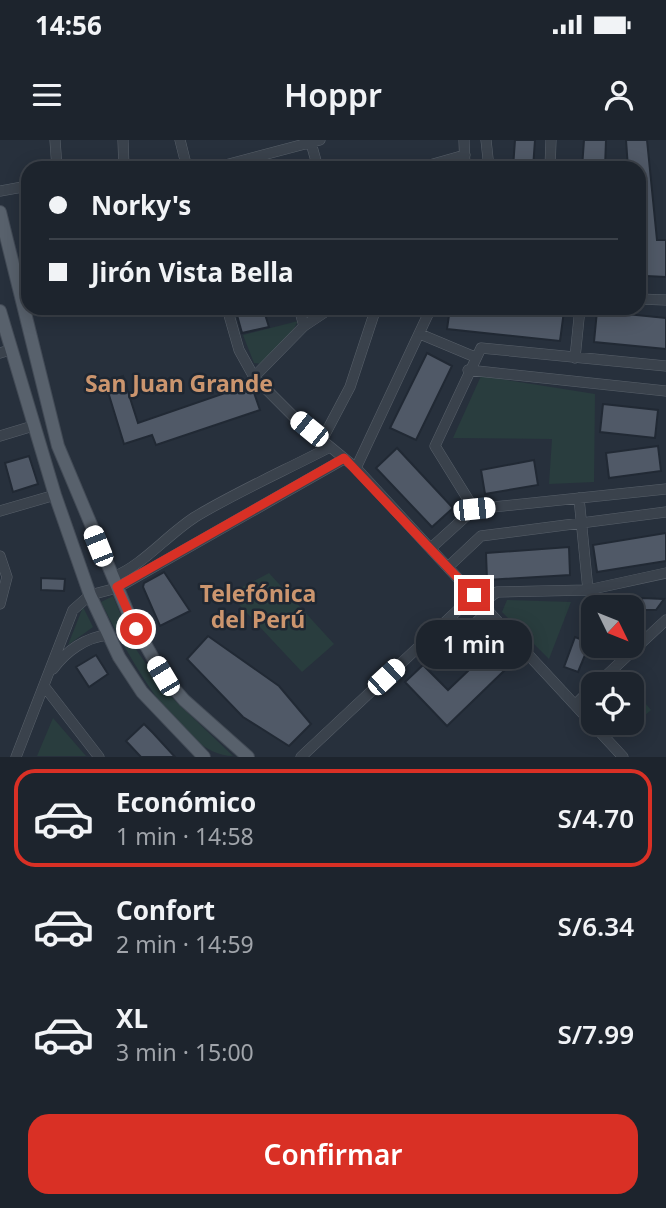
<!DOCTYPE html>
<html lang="es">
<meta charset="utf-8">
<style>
body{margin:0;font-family:"Noto Sans",sans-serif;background:#2a3039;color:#f1f3f6;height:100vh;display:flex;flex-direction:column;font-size:26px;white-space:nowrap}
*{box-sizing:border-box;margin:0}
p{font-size:23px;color:#a0a4aa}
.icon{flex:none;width:38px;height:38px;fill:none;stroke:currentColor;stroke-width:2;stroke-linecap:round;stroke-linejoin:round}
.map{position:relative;height:617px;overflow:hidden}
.panel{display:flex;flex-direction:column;background:#1d242d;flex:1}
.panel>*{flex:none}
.banner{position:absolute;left:21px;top:21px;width:625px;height:154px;border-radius:21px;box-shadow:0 4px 18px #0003,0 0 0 2px #3b4149;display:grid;align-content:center;height:154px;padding:0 28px;background:#1d242d}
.needle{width:46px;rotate:133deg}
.tools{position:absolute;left:581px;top:455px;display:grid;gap:14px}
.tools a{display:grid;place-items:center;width:63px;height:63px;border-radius:14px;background:#1d242d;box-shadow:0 4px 18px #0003,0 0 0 2px #3b4149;font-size:35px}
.end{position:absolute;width:32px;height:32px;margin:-16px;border:9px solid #d93025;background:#fff;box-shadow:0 0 0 4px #fff}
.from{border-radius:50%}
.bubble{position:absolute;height:49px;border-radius:21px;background:#1d242d;box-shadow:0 4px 18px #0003,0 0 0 2px #3b4149;font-size:23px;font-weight:600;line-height:49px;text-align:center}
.car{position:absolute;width:21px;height:42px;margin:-21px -10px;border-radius:9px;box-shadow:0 0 5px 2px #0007;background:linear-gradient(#fff 24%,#345 0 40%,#fff 0 76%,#345 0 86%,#fff 0)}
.banner b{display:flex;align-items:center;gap:24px;height:66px;font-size:26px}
.banner b+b{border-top:2px solid #3b4149}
.banner i{width:18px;height:18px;background:#f1f3f6}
ul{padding:12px 0 0;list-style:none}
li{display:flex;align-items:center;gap:21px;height:98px;margin:0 14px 10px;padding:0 14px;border:4px solid transparent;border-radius:21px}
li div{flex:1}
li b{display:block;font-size:26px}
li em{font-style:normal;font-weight:600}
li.on{border-color:#d93025}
li>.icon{width:63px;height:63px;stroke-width:1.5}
.primary-button{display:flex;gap:14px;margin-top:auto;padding:14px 28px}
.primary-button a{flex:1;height:80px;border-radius:21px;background:#d93025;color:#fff;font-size:28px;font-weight:600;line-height:80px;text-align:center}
.status{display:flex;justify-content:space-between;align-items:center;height:49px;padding:0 35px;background:#1d242d;direction:ltr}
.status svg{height:19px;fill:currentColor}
header{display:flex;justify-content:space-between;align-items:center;height:91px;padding:0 28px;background:#1d242d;font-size:32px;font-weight:600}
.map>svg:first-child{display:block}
.green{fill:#293d3e}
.building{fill:#505967;stroke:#212934;stroke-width:2}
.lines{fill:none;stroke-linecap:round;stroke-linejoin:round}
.minor-casing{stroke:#58606a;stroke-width:11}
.major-casing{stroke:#434b56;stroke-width:14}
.minor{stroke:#3a424c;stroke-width:10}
.major{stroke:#58616c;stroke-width:12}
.route{stroke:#d93025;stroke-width:9}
.labels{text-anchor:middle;stroke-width:5;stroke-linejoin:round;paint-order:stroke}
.neighbourhood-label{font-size:23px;font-weight:bold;fill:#cb956e;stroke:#1f2732}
</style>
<div class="status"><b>14:56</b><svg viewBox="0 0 49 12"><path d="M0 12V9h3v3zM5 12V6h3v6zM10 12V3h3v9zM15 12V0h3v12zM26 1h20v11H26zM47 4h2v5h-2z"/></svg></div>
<header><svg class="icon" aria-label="menu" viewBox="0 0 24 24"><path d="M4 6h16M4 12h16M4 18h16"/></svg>Hoppr<svg class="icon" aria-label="person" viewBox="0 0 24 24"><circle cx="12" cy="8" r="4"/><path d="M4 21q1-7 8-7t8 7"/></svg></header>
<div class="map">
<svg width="666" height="617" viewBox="0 0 666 617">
<rect width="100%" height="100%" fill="#27303c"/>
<path class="green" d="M 298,181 L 291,194 L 263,224 L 254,223 L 243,195 Z
M 481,236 L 595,254 L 594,342 L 549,344 L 552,299 L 453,298 Z
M 269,433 L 334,504 L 302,532 L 229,454 Z
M 113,456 L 133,505 L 164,550 L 233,616 C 179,616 123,505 101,462 Z
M 507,460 L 571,462 L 549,519 L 502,472 Z
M 83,467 L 93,487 L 68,505 Z
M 632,548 L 651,570 L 627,591 L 620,583 L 632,583 Z
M 53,578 L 86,616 L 37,616 Z"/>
<path class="building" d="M 515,0 L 535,0 L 533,28 L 513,28 Z
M 584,0 L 606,0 L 605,28 L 582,28 Z
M 626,0 L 647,0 L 657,100 L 666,100 L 666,137 L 647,136 L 646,148 L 639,147 L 639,28 L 628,28 Z
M 235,168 L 263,168 L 269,187 L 242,193 Z
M 450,168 L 564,171 L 560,201 L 447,189 Z
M 597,171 L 666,178 L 666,209 L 594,202 Z
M 427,213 L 452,226 L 416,300 L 390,288 Z
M 123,236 L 138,283 L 251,244 L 260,270 L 156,305 L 152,295 L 124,304 L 105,242 Z
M 603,264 L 658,270 L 655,298 L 600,292 Z
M 658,306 L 661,331 L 609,338 L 606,313 Z
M 397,308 L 453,368 L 432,387 L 376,328 Z
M 29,316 L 38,344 L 13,352 L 5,323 Z
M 534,320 L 538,345 L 485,354 L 481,330 Z
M 666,393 L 666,421 L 597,432 L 593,405 Z
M 569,407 L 570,435 L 487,440 L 486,413 Z
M 164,432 L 190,471 L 160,486 L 143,447 L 144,443 Z
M 41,438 L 65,439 L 64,451 L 41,450 Z
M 642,458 L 664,459 L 656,470 L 641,470 Z
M 208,496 L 279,546 L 311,584 L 289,606 L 243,577 L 187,519 Z
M 575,497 L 590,503 L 578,532 L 564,527 Z
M 492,508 L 509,526 L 447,586 L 405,542 L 423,525 L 448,550 Z
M 96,515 L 108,534 L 89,547 L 76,527 Z
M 144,584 L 153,593 L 175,617 L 141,617 L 126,601 Z"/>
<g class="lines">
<defs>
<path id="minor" d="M 55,0 L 57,28
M 123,0 L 124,28
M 180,0 L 187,28
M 464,0 L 465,28
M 486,0 L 489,28
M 311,3 L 318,28
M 214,28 L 320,0
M 419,28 L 465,15
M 550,28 L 551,0
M 0,51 L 28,46
M 639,159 L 666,160
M 227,168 L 239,210 L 254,237 L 295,278 L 356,328 L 623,617
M 299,168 L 304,186
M 420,194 L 475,217
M 0,213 L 10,210
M 575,218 L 580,168
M 666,226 L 481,208 L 435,306 L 474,369 L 666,349
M 468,230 L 666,251
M 254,237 L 304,186 L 331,168
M 0,296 L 33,286
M 322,300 L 350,247 L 376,168
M 356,328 L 431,168
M 579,358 L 588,450
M 0,371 L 55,355
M 431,408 L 474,369
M 0,416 L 7,437 L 0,464
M 448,427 L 481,396 L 666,372
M 113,437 C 142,426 167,395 195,377 C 238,351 286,330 330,307
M 482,463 L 497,452 L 588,450 L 666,433
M 452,506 L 489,470
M 53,529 C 66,511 86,497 108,495
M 597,544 L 666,480
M 44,546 L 99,617
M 576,564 L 593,547
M 16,617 L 73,470 L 90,455 L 117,448 L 344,319
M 301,617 L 474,455"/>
<path id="major" d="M 0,72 L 58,306 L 129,475 L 163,536 L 184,560 L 248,617
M 0,171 L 55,355 L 90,455 L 119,517 L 142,552 L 204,617"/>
</defs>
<use href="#minor" class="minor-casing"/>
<use href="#major" class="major-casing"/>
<use href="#minor" class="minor"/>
<use href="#major" class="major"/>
</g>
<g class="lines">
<path class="route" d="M 136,489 L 117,447 L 344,318 L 474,455"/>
</g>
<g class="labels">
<g class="neighbourhood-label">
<text x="179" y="252">San Juan Grande</text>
<text x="258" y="462">Telefónica<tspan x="258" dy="26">del Perú</tspan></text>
</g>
</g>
</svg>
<div class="tools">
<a><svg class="needle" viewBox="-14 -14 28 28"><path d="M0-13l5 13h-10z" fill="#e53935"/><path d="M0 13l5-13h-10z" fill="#a0a4aa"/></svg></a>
<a><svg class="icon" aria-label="locate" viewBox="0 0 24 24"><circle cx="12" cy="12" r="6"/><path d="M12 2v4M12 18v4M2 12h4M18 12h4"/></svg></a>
</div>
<i class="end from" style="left:136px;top:489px"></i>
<i class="end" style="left:474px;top:455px"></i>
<div class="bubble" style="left:416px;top:480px;width:116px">1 min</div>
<i class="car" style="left:309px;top:289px;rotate:309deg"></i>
<i class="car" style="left:474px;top:369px;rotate:84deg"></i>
<i class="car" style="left:98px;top:406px;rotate:338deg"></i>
<i class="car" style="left:163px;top:536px;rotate:329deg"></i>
<i class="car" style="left:386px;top:537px;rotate:47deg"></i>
<div class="banner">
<b><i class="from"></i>Norky's</b>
<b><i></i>Jirón Vista Bella</b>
</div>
</div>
<section class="panel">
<ul>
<li class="on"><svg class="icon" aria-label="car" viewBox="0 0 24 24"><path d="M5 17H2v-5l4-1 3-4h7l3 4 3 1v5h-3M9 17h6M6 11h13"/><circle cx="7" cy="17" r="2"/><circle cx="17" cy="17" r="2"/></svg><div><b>Económico</b><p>1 min · 14:58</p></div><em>S/4.70</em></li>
<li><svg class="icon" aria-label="car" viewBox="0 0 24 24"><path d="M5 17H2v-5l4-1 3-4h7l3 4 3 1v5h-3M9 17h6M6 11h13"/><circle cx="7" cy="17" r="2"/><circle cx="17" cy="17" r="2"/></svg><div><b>Confort</b><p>2 min · 14:59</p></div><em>S/6.34</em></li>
<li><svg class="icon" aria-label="car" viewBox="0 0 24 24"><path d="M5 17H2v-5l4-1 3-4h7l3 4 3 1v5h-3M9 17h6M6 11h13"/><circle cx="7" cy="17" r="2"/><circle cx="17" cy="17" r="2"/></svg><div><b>XL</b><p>3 min · 15:00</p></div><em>S/7.99</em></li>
</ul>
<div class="primary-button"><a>Confirmar</a></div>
</section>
